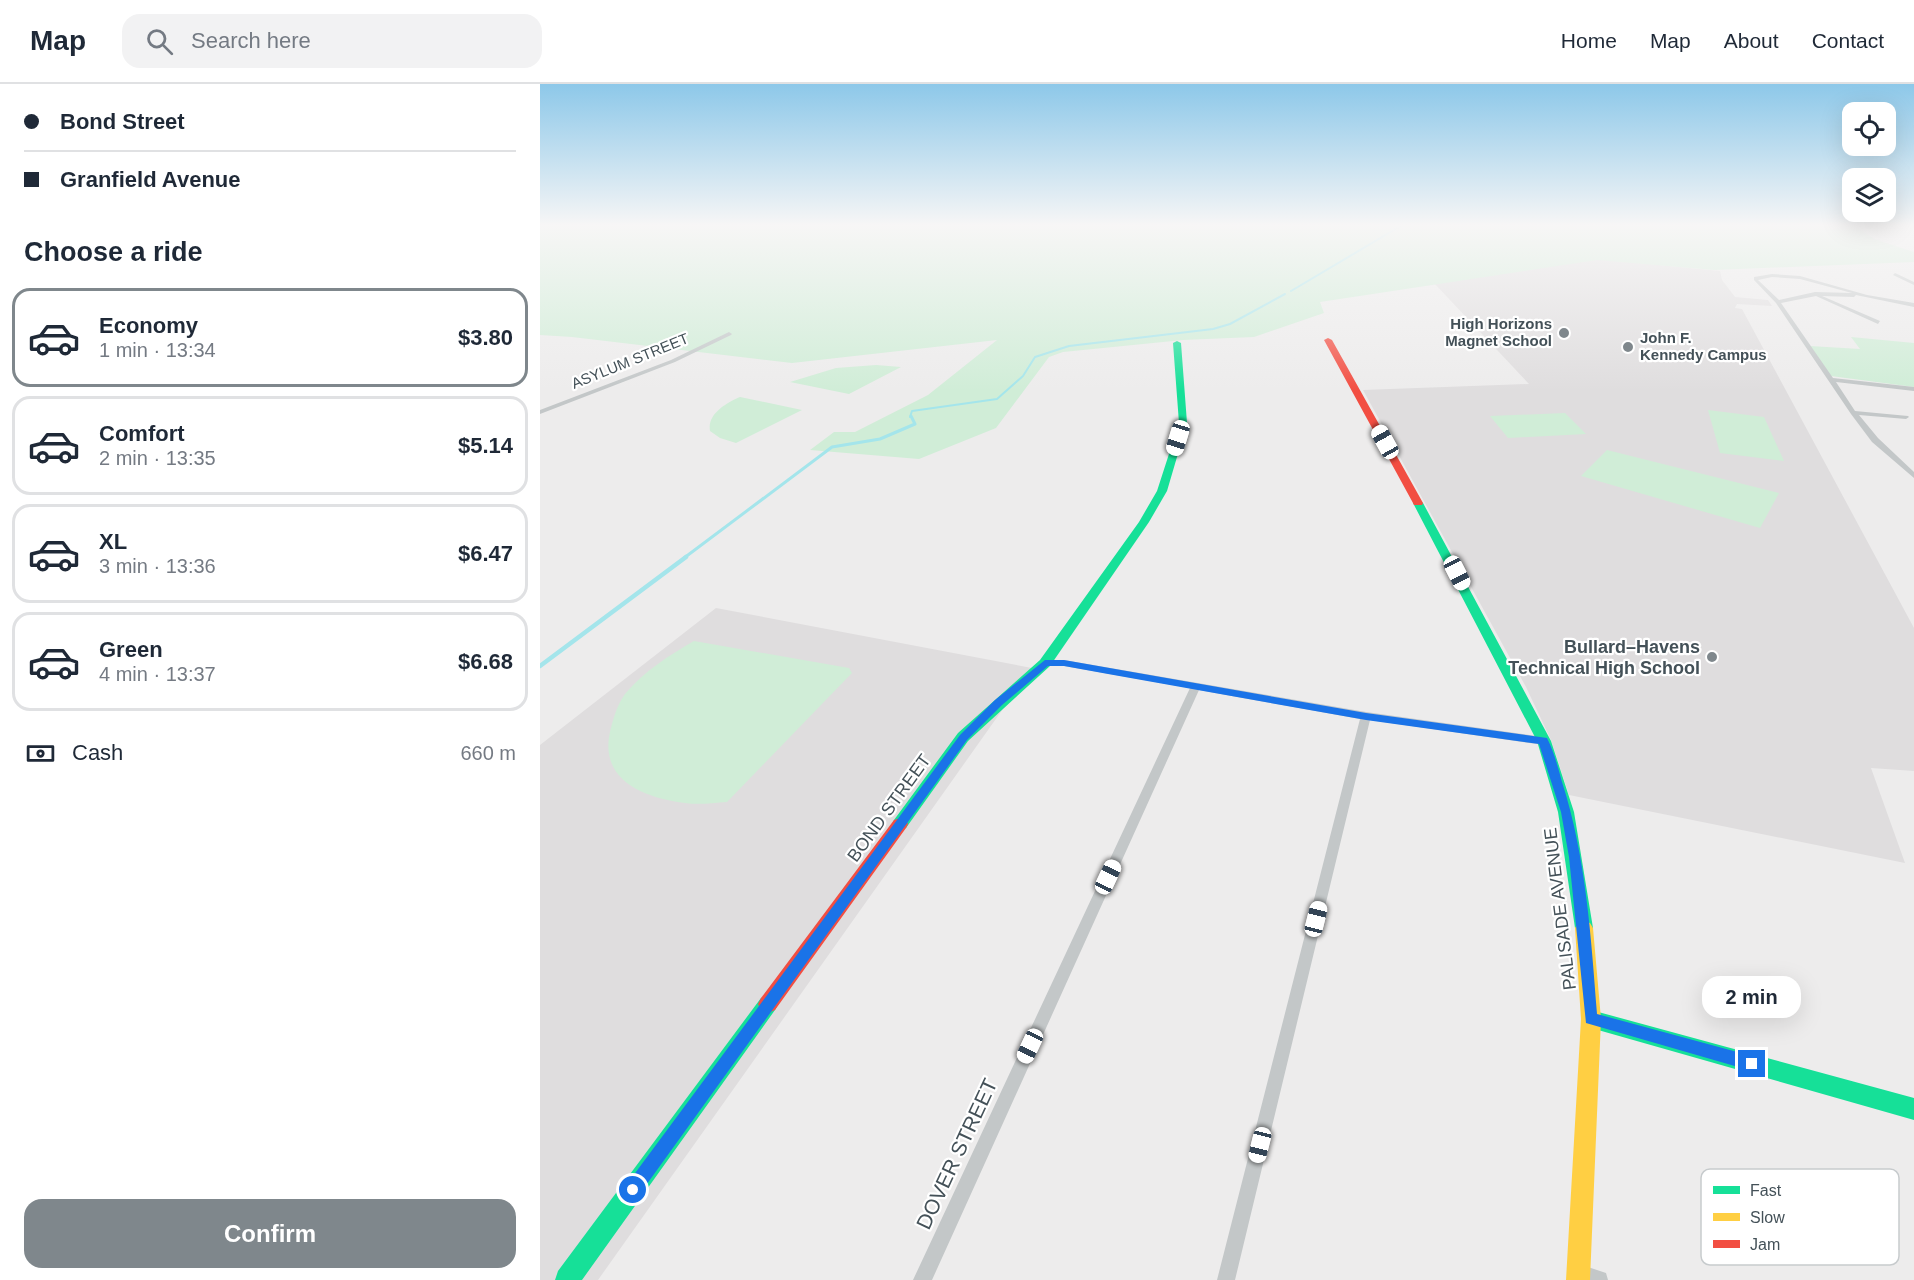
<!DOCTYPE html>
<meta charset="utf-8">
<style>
body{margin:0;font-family:Arial,sans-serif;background:#f2f2f3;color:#1f2937;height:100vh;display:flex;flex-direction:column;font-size:22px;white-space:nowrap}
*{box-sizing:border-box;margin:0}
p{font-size:20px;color:#747a83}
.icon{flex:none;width:33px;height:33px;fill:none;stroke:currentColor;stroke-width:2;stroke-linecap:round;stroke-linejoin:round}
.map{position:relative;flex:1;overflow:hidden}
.side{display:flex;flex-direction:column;background:#fff;width:540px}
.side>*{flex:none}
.top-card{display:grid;align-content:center;height:132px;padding:0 24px;background:#fff}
.buttons{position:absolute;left:1302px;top:18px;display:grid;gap:12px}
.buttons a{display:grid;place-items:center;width:54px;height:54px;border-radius:12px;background:#fff;box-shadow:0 6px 24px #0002;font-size:30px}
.end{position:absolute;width:27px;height:27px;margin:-14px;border:8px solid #1a73e8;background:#fff;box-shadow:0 0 0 3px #fff}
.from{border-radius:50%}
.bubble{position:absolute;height:42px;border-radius:18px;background:#fff;box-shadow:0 6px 24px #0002;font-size:20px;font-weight:600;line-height:42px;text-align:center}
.car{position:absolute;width:18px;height:36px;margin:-18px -9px;border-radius:8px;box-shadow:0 0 4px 2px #0007;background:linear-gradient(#fff 24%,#345 0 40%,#fff 0 76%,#345 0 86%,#fff 0)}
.top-card b{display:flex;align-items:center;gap:21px;height:57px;font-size:22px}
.top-card b+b{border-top:2px solid #e0e1e3}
.top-card i{width:15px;height:15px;background:#1f2937}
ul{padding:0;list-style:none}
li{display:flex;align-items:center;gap:18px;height:99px;margin:0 12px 9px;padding:0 12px;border:3px solid #e0e1e3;border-radius:18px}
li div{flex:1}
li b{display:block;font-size:22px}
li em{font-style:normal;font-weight:600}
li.selected{border-color:#7f878c}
li>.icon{width:54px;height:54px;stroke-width:1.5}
h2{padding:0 24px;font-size:27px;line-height:72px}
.pay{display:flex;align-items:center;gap:15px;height:66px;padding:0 24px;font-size:22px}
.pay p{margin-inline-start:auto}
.cta{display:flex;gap:12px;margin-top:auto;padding:12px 24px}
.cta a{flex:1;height:69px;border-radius:18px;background:#7f878c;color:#fff;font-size:24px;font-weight:600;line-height:69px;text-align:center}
header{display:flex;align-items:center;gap:36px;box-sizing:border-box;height:84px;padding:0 30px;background:#fff;border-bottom:2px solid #e0e1e3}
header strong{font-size:28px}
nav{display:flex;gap:33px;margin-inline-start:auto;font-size:21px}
.search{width:420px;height:54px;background:#f2f2f3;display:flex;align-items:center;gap:15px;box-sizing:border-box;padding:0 21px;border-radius:18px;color:#747a83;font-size:22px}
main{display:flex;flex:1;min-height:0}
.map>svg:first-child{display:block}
.education{fill:#dfddde}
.green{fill:#d0edd7}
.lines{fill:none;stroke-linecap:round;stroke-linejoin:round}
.stream-far2{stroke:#a4e5eb;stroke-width:2}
.stream-far1{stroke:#a4e5eb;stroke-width:3}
.stream{stroke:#a4e5eb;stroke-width:4.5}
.street{fill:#c3c7c8;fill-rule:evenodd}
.fast{fill:#16e098;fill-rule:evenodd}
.slow{fill:#ffcf43;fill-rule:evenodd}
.jam{fill:#f24e42;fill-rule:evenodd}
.route{fill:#1a73e8}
.poi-dot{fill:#7f878c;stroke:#fff;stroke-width:2}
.labels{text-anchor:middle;stroke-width:4.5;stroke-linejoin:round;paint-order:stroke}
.far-poi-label{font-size:15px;font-weight:bold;fill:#445158;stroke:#fff;text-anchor:end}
.far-street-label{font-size:15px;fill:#445158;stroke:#fff}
.poi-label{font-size:18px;font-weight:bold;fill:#445158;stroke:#fff;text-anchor:end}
.street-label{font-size:18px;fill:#445158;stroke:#fff}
.near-street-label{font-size:21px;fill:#445158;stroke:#fff}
.key{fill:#fff;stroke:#c7cbcd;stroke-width:1.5}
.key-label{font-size:16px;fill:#445158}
</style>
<header>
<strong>Map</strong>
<div class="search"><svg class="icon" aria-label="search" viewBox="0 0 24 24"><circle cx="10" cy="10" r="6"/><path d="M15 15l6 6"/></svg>Search here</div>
<nav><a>Home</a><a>Map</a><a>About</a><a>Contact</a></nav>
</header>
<main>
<section class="side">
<div class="top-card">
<b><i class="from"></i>Bond Street</b>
<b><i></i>Granfield Avenue</b>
</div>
<h2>Choose a ride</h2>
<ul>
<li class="selected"><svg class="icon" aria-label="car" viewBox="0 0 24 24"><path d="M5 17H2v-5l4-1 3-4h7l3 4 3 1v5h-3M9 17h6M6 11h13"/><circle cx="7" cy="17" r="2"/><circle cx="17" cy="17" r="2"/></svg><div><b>Economy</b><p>1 min · 13:34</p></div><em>$3.80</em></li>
<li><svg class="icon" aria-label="car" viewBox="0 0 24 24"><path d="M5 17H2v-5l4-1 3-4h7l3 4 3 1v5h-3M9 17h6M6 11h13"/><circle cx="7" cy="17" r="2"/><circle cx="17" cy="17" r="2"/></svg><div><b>Comfort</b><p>2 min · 13:35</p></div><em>$5.14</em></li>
<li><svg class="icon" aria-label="car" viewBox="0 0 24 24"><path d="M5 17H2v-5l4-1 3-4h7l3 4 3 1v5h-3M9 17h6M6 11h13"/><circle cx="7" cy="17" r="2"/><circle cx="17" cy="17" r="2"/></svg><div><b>XL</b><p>3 min · 13:36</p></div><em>$6.47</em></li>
<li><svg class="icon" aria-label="car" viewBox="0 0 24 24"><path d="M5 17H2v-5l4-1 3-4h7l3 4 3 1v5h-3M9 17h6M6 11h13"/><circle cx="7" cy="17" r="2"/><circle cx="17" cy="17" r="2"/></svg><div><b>Green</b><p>4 min · 13:37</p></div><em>$6.68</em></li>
</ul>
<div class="pay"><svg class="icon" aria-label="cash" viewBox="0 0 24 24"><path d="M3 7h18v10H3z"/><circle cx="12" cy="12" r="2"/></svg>Cash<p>660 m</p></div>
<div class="cta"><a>Confirm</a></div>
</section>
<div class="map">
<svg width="1374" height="1196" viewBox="0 0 1374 1196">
<rect width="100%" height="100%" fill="#edecec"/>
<path class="education" d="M 1058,175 L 1180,187 L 1182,196 L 1195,213 L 1228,216 L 1232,222 L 1197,220 L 1195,224 L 1202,225 L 1374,544 L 1374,687 L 1331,684 L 1365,779 L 1029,711 L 1011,656 L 986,603 L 823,306 L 989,300 L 894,199 Z
M 176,524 L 492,584 L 58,1196 L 0,1196 L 0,661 Z"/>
<path class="green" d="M 0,140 L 1312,140 L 1334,155 L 1374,168 L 1374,178 L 1174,186 L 1057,176 L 780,218 L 784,229 L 714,253 L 643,256 L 523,268 L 509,273 L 456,344 L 379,375 L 270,366 L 294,348 L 315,348 L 388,311 L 457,256 L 252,279 L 32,253 L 0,251 Z
M 1311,253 L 1374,259 L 1374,303 L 1291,292 L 1270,262 L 1320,265 Z
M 336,281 L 361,283 L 309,310 L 250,298 L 296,284 Z
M 200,313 L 262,326 L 196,359 L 180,354 L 170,347 C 167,330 186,319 200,313 Z
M 1168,326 L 1224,333 L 1244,377 L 1180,369 Z
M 1025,329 L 1046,350 L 968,354 L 950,332 Z
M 1067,366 L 1239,409 L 1220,444 L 1041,392 Z
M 154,557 L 309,584 L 312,589 L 187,718 C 173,719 158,721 145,719 C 105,714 59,697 70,648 C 73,635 77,621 85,610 C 104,587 130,571 154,557 Z"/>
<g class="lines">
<path class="stream-far2" d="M 751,207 L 864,140
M 370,333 L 372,327 L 457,315 L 483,292 L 495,273 L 529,262 L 673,245 L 690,240 L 745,210"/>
<path class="stream-far1" d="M 144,474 L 292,363 L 340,355 L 375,340 L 371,332"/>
<path class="stream" d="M 0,582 L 146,473"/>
<path class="street" d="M 1355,189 L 1374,198 L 1374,201 L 1353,191 Z
M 1232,190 L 1260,192 L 1327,211 L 1374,219 L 1374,223 L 1316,211 L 1314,213 L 1282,212 L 1340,237 L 1338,240 L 1276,212 L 1241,219 L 1293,294 L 1374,303 L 1374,307 L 1296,298 L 1315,327 L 1368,332 L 1369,333 L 1366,335 L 1319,331 L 1338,354 L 1374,388 L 1374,394 L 1332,358 L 1311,330 L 1236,219 L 1214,196 L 1214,193 ZM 1232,193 L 1260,195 L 1312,209 L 1275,208 L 1239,216 L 1218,196 Z
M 189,248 L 192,250 L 191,251 L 135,278 L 0,330 L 0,326 L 131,276 Z
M 505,576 L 524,576 L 826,628 L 1004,653 L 1008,654 L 1010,657 L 1008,660 L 1004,661 L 830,636 L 695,1196 L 677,1196 L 820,635 L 659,606 L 392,1196 L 373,1196 L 650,604 L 524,582 L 501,581 L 500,579 Z
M 1039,1180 L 1066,1189 L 1068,1196 L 1032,1196 L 1030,1189 L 1032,1182 Z"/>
<path class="fast" d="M 637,257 L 641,259 L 647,339 L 627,407 L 609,438 L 510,582 L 428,657 L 366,744 L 360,746 L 354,744 L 352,740 L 354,736 L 418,649 L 500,576 L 599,438 L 617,407 L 639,339 L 633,259 Z
M 878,416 L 883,419 L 1011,657 L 1034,728 L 1053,844 L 1050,849 L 1044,852 L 1038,849 L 1035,844 L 1018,728 L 997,657 L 873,419 Z
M 228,911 L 235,914 L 238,920 L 235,926 L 42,1196 L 15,1196 L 18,1187 L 221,914 Z
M 1051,926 L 1374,1014 L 1374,1036 L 1051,944 L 1044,941 L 1041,935 L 1044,929 Z"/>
<path class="slow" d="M 1044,836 L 1050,839 L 1053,844 L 1061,935 L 1050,1196 L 1026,1196 L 1041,935 L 1035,844 L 1038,839 Z"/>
<path class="jam" d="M 788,254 L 792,256 L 883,419 L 882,421 L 874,421 L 873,419 L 784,256 Z
M 360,734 L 366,736 L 368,740 L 366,744 L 235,926 L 228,929 L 221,926 L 218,920 L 221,914 L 354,736 Z"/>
</g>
<linearGradient id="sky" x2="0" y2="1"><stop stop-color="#8dc8e9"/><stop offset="0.46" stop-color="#f7f6f6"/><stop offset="1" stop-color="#f7f6f6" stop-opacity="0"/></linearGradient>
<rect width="1374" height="307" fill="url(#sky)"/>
<path class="route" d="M 505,576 L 524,576 L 826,629 L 1007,654 C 1014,668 1018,683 1022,698 C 1046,773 1051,852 1057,930 L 1212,972 L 1218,975 L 1220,980 L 1218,985 L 1212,987 L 1046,939 L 1029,773 L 1021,728 L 999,660 L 826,636 L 568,590 L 524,582 L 508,582 L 462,621 L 427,656 L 99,1111 L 93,1114 L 87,1111 L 85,1106 L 87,1100 L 420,651 L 455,616 Z"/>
<g class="poi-dot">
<circle cx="1024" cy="249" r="6"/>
<circle cx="1088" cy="263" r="6"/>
<circle cx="1172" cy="573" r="6"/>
</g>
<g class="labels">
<g class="far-poi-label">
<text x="1012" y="245">High Horizons<tspan x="1012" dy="17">Magnet School</tspan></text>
<text x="1100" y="259" text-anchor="start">John F.<tspan x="1100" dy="17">Kennedy Campus</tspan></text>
</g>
<g class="far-street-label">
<text transform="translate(90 277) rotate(-22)" y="5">ASYLUM STREET</text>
</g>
<g class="poi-label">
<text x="1160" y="569">Bullard–Havens<tspan x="1160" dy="21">Technical High School</tspan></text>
</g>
<g class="street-label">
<text transform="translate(349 724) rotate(-54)" y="6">BOND STREET</text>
<text transform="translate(1020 825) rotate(-97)" y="6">PALISADE AVENUE</text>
</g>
<g class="near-street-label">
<text transform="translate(417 1070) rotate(-65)" y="7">DOVER STREET</text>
</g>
</g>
<rect x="1161" y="1085" width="198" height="96" rx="9" class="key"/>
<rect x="1173" y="1102" width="27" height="8" fill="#16e098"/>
<rect x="1173" y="1129" width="27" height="8" fill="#ffcf43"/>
<rect x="1173" y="1156" width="27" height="8" fill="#f24e42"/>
<g class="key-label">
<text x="1210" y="1112">Fast</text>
<text x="1210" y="1139">Slow</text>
<text x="1210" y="1166">Jam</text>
</g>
</svg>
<div class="buttons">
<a><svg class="icon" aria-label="locate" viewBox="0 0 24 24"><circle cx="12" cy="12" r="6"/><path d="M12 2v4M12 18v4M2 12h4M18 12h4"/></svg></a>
<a><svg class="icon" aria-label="layers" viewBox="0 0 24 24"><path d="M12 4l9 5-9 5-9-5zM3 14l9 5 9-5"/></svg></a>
</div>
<i class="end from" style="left:93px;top:1106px"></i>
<i class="end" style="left:1212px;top:980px"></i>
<div class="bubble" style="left:1162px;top:892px;width:99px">2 min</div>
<i class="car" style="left:638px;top:354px;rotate:197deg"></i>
<i class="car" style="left:845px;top:358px;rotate:331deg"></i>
<i class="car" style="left:917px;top:489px;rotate:153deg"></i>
<i class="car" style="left:568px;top:793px;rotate:25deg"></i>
<i class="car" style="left:776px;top:835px;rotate:14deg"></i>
<i class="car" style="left:490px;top:962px;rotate:205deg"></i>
<i class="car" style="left:720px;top:1061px;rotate:194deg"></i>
</div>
</main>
